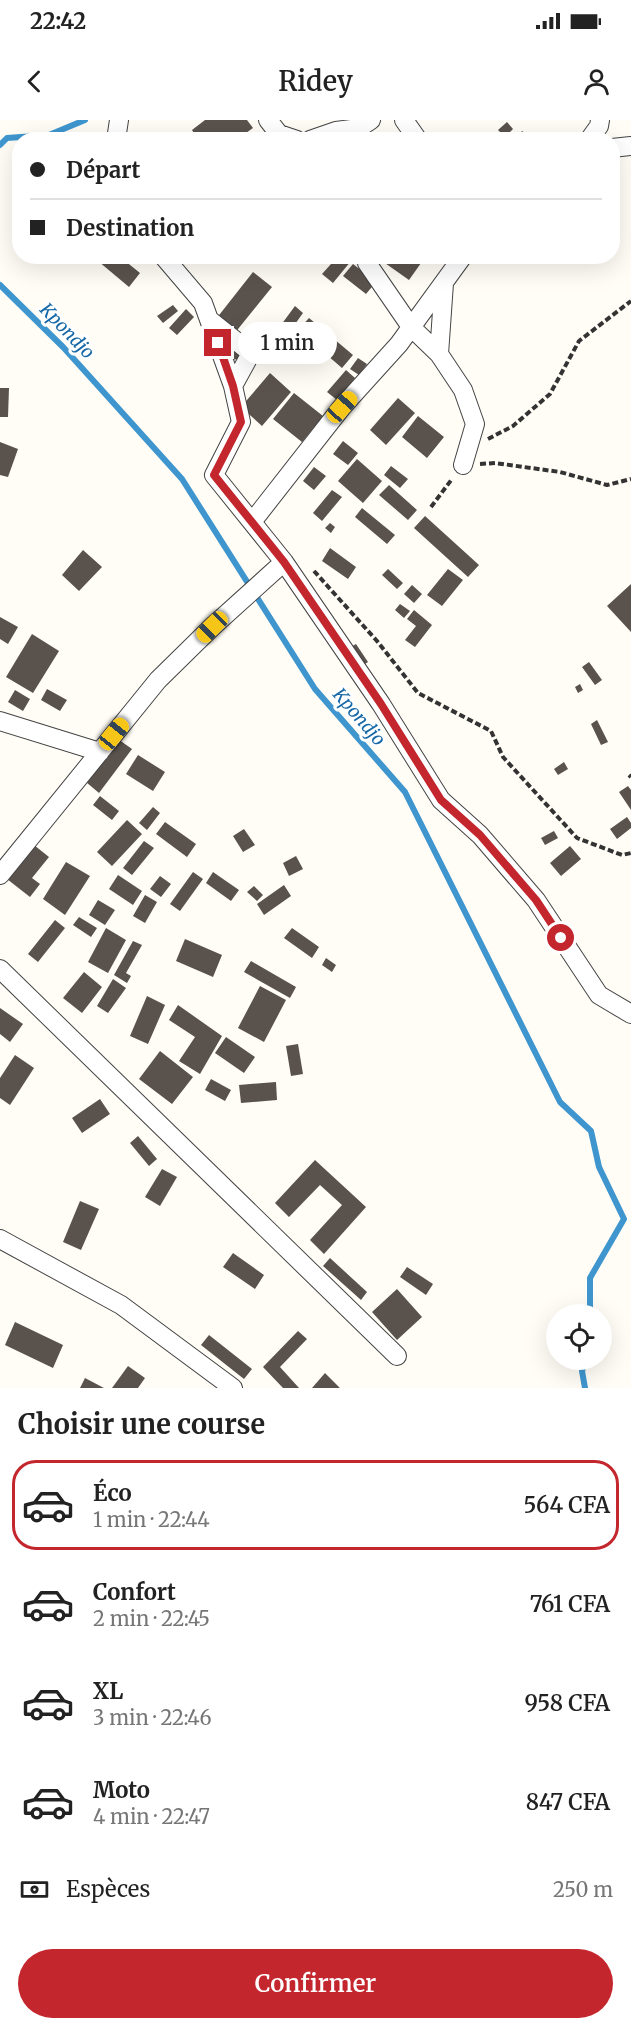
<!DOCTYPE html>
<html lang="fr">
<meta charset="utf-8">
<style>
body{margin:0;font-family:Merriweather,serif;background:#f6f6f6;color:#222;height:100vh;display:flex;flex-direction:column;font-size:22px;white-space:nowrap}
*{box-sizing:border-box;margin:0}
p{font-size:20px;color:#767676}
.icon{flex:none;width:33px;height:33px;fill:none;stroke:currentColor;stroke-width:2;stroke-linecap:round;stroke-linejoin:round}
.map{position:relative;height:1268px;overflow:hidden}
.panel{display:flex;flex-direction:column;background:#fff;flex:1}
.panel>*{flex:none}
.guide{position:absolute;left:12px;top:12px;width:608px;height:132px;border-radius:24px;box-shadow:0 6px 24px #0002;display:grid;align-content:center;height:132px;padding:0 18px;background:#fff}
.controls{position:absolute;left:546px;top:1184px;display:grid;gap:12px}
.controls a{display:grid;place-items:center;width:66px;height:66px;border-radius:50%;background:#fff;box-shadow:0 6px 24px #0002;font-size:30px}
.end{position:absolute;width:27px;height:27px;margin:-14px;border:8px solid #c4262e;background:#fff;box-shadow:0 0 0 3px #fff}
.from{border-radius:50%}
.bubble{position:absolute;height:42px;border-radius:21px;background:#fff;box-shadow:0 6px 24px #0002;font-size:20px;font-weight:600;line-height:42px;text-align:center}
.car{position:absolute;width:18px;height:36px;margin:-18px -9px;border-radius:8px;box-shadow:0 0 4px 2px #0007;background:linear-gradient(#f5c518 24%,#345 0 40%,#f5c518 0 76%,#345 0 86%,#f5c518 0)}
.guide b{display:flex;align-items:center;gap:21px;height:57px;font-size:22px}
.guide b+b{border-top:2px solid #e0e0e0}
.guide i{width:15px;height:15px;background:#222}
ul{padding:0;list-style:none}
li{display:flex;align-items:center;gap:18px;height:90px;margin:0 12px 9px;padding:0 6px;border:3px solid transparent;border-radius:24px}
li div{flex:1}
li b{display:block;font-size:22px}
li em{font-style:normal;font-weight:600}
li.selected{border-color:#c4262e}
li>.icon{width:54px;height:54px;stroke-width:1.5}
h2{padding:0 18px;font-size:27px;line-height:72px}
.pay{display:flex;align-items:center;gap:15px;height:66px;padding:0 18px;font-size:22px}
.pay p{margin-inline-start:auto}
.action{display:flex;gap:12px;margin-top:auto;padding:12px 18px}
.action a{flex:1;height:69px;border-radius:36px;background:#c4262e;color:#fff;font-size:24px;font-weight:600;line-height:69px;text-align:center}
.status{display:flex;justify-content:space-between;align-items:center;height:42px;padding:0 30px;background:#fff;direction:ltr}
.status svg{height:16px;fill:currentColor}
header{display:flex;justify-content:space-between;align-items:center;height:78px;padding:0 18px;background:#fff;font-size:27px;font-weight:600}
.map>svg:first-child{display:block}
.lines{fill:none;stroke-linecap:round;stroke-linejoin:round}
.stream{stroke:#3f96cf;stroke-width:6}
.building{fill:#5a524d}
.minor-casing{stroke:#444;stroke-width:20}
.path{stroke:#333;stroke-width:4;stroke-dasharray:6 3;stroke-linecap:butt}
.minor{stroke:#fff;stroke-width:18}
.route{stroke:#c4262e;stroke-width:8}
.labels{text-anchor:middle;stroke-width:6;stroke-linejoin:round;paint-order:stroke}
.water-label{font-size:18px;font-style:italic;fill:#1768a6;stroke:#fff}
</style>
<div class="status"><b>22:42</b><svg viewBox="0 0 49 12"><path d="M0 12V9h3v3zM5 12V6h3v6zM10 12V3h3v9zM15 12V0h3v12zM26 1h20v11H26zM47 4h2v5h-2z"/></svg></div>
<header><svg class="icon" aria-label="back" viewBox="0 0 24 24"><path d="M15 5l-7 7 7 7"/></svg>Ridey<svg class="icon" aria-label="person" viewBox="0 0 24 24"><circle cx="12" cy="8" r="4"/><path d="M4 21q1-7 8-7t8 7"/></svg></header>
<div class="map">
<svg width="631" height="1268" viewBox="0 0 631 1268">
<rect width="100%" height="100%" fill="#fffdf5"/>
<g class="lines">
<path class="stream" d="M 0,25 L 7,18 L 49,15 L 85,0
M 0,165 L 63,227 L 182,359 L 315,569 L 405,672 L 560,982 L 591,1011 L 599,1047 L 624,1099 L 590,1158 L 590,1194
M 585,1268 L 582,1251 L 586,1239"/>
</g>
<path class="building" d="M 205,0 L 247,0 L 253,8 L 236,20 L 198,20 L 192,10 Z
M 507,2 L 513,9 L 505,17 L 498,10 Z
M 522,11 L 535,20 L 516,20 Z
M 92,136 L 119,136 L 140,153 L 129,167 Z
M 321,136 L 346,136 L 351,141 L 333,163 L 322,154 L 331,144 Z
M 375,136 L 426,136 L 409,160 Z
M 353,144 L 376,162 L 366,174 L 343,156 Z
M 253,152 L 272,167 L 234,214 L 216,199 Z
M 173,185 L 178,191 L 163,203 L 157,196 Z
M 295,186 L 303,193 L 290,211 L 281,205 Z
M 186,189 L 194,197 L 177,215 L 169,208 Z
M 309,198 L 353,235 L 342,248 L 298,210 Z
M 273,217 L 281,223 L 267,241 L 259,235 Z
M 230,227 L 241,235 L 237,239 L 232,240 L 227,229 Z
M 358,238 L 367,244 L 359,255 L 350,249 Z
M 346,250 L 355,258 L 337,280 L 327,272 Z
M 270,253 L 291,272 L 262,306 L 241,287 Z
M 0,268 L 9,268 L 8,297 L 0,297 Z
M 294,273 L 323,296 L 302,322 L 273,299 Z
M 398,278 L 415,293 L 386,325 L 370,310 Z
M 418,296 L 444,317 L 427,338 L 402,317 Z
M 343,321 L 358,333 L 348,345 L 333,334 Z
M 0,322 L 18,329 L 8,357 L 0,355 Z
M 357,339 L 382,361 L 363,383 L 338,361 Z
M 391,346 L 408,359 L 400,368 L 384,355 Z
M 314,347 L 326,356 L 314,370 L 303,361 Z
M 389,365 L 417,390 L 408,400 L 379,375 Z
M 332,370 L 342,377 L 322,401 L 313,393 Z
M 362,388 L 395,415 L 387,424 L 355,397 Z
M 425,396 L 479,445 L 468,457 L 414,408 Z
M 330,403 L 335,407 L 331,413 L 325,408 Z
M 330,428 L 356,447 L 348,459 L 322,441 Z
M 83,430 L 102,447 L 79,471 L 62,455 Z
M 388,449 L 403,463 L 397,469 L 382,455 Z
M 448,449 L 463,460 L 442,486 L 427,475 Z
M 631,464 L 631,512 L 607,486 Z
M 412,465 L 422,474 L 414,483 L 404,474 Z
M 400,484 L 410,491 L 404,498 L 395,490 Z
M 414,490 L 432,505 L 415,527 L 405,520 L 416,506 L 407,499 Z
M 0,497 L 18,507 L 8,524 L 0,519 Z
M 32,514 L 59,531 L 33,573 L 6,557 Z
M 356,524 L 368,542 L 362,546 L 349,528 Z
M 589,542 L 602,560 L 595,565 L 582,547 Z
M 580,564 L 583,570 L 578,573 L 575,567 Z
M 47,569 L 67,580 L 60,591 L 41,580 Z
M 15,570 L 30,579 L 23,591 L 8,582 Z
M 597,600 L 608,622 L 601,625 L 591,604 Z
M 118,619 L 132,629 L 99,673 L 86,662 Z
M 138,635 L 165,652 L 153,671 L 126,654 Z
M 564,642 L 568,649 L 558,655 L 554,649 Z
M 628,666 L 631,670 L 631,690 L 619,672 Z
M 100,676 L 119,691 L 112,700 L 93,685 Z
M 153,687 L 160,693 L 147,710 L 139,703 Z
M 627,697 L 631,703 L 631,708 L 617,719 L 610,709 Z
M 127,700 L 142,714 L 112,746 L 97,732 Z
M 165,702 L 196,724 L 187,737 L 156,714 Z
M 244,709 L 255,725 L 243,732 L 233,716 Z
M 554,711 L 558,718 L 545,725 L 541,718 Z
M 144,721 L 154,728 L 132,755 L 123,748 Z
M 34,725 L 49,737 L 32,758 L 40,764 L 30,777 L 7,759 Z
M 570,726 L 581,739 L 561,756 L 550,743 Z
M 296,736 L 303,749 L 289,756 L 283,743 Z
M 66,742 L 90,756 L 65,795 L 43,779 Z
M 193,752 L 203,759 L 180,791 L 170,784 Z
M 213,752 L 239,770 L 231,781 L 206,763 Z
M 118,755 L 142,771 L 133,785 L 109,769 Z
M 160,756 L 171,764 L 161,777 L 150,769 Z
M 284,765 L 291,776 L 264,795 L 257,784 Z
M 254,766 L 263,775 L 257,781 L 247,772 Z
M 145,775 L 157,782 L 145,803 L 133,796 Z
M 98,780 L 115,790 L 105,805 L 89,795 Z
M 79,797 L 97,808 L 91,817 L 73,805 Z
M 55,800 L 65,808 L 38,842 L 28,834 Z
M 106,808 L 126,820 L 108,853 L 88,842 Z
M 292,808 L 319,827 L 312,838 L 284,818 Z
M 185,819 L 222,835 L 213,857 L 176,841 Z
M 133,821 L 142,825 L 126,853 L 131,856 L 127,863 L 114,855 Z
M 326,838 L 336,845 L 332,852 L 322,845 Z
M 251,841 L 296,867 L 290,878 L 244,852 Z
M 84,852 L 102,867 L 82,893 L 63,878 Z
M 113,859 L 126,868 L 108,893 L 97,886 Z
M 260,866 L 286,880 L 264,922 L 238,908 Z
M 147,876 L 165,885 L 148,924 L 130,916 Z
M 178,885 L 222,916 L 200,954 L 179,941 L 195,917 L 169,900 Z
M 0,888 L 23,904 L 10,922 L 0,914 Z
M 226,917 L 255,937 L 244,953 L 215,933 Z
M 298,924 L 303,954 L 291,956 L 286,926 Z
M 160,931 L 193,957 L 172,984 L 139,959 Z
M 15,935 L 34,948 L 10,985 L 0,978 L 0,958 Z
M 211,959 L 231,970 L 225,981 L 205,970 Z
M 276,962 L 277,980 L 241,983 L 239,965 Z
M 100,979 L 110,994 L 82,1013 L 72,998 Z
M 138,1016 L 157,1039 L 149,1046 L 130,1023 Z
M 315,1040 L 366,1087 L 324,1134 L 310,1120 L 342,1085 L 320,1065 L 289,1097 L 275,1083 Z
M 162,1049 L 177,1057 L 160,1086 L 145,1077 Z
M 80,1081 L 99,1089 L 81,1130 L 63,1122 Z
M 233,1133 L 264,1155 L 255,1169 L 223,1147 Z
M 330,1138 L 367,1172 L 361,1180 L 323,1146 Z
M 407,1147 L 433,1164 L 426,1175 L 400,1157 Z
M 397,1169 L 422,1197 L 397,1220 L 372,1192 Z
M 15,1202 L 63,1225 L 53,1248 L 5,1225 Z
M 298,1211 L 307,1219 L 280,1247 L 299,1268 L 283,1268 L 263,1247 Z
M 209,1215 L 252,1249 L 244,1259 L 201,1225 Z
M 128,1246 L 145,1258 L 138,1268 L 112,1268 Z
M 325,1253 L 340,1268 L 312,1268 Z
M 85,1258 L 104,1268 L 80,1268 Z"/>
<g class="lines">
<defs>
<path id="minor" d="M 268,0 L 279,14 L 297,20
M 404,0 L 418,20
M 116,20 L 119,0
M 310,20 L 336,11 L 359,8 L 371,0
M 589,20 L 599,6 L 600,0
M 612,28 L 631,26
M 367,136 L 367,143 L 411,207 L 439,234
M 444,163 L 439,234 L 463,270 L 475,304 L 463,345
M 211,201 L 251,233 L 233,266
M 252,402 L 342,287 L 399,224 L 463,136
M 284,442 L 381,584 L 441,680 L 480,715 L 536,780 L 599,875 L 631,894
M 0,601 L 100,632
M 0,755 L 158,560 L 212,507 L 284,442 L 214,355 L 241,302 L 233,266 L 203,183 L 163,136
M 0,849 L 397,1236
M 0,1119 L 121,1185 L 233,1268"/>
</defs>
<use href="#minor" class="minor-casing"/>
<path class="path" d="M 488,319 L 513,306 L 550,274 L 579,221 L 631,181
M 480,344 L 495,343 L 560,352 L 607,365 L 631,359
M 431,387 L 452,359
M 314,451 L 377,521 L 418,573 L 491,611 L 503,637 L 577,718 L 622,735 L 631,733
M 629,655 L 631,657"/>
<use href="#minor" class="minor"/>
</g>
<g class="lines">
<path class="route" d="M 218,223 L 233,266 L 241,302 L 214,355 L 284,442 L 381,584 L 441,680 L 480,715 L 536,780 L 561,818"/>
</g>
<g class="labels">
<g class="water-label">
<text transform="translate(67 211) rotate(46)" y="6">Kpondjo</text>
<text transform="translate(359 597) rotate(49)" y="6">Kpondjo</text>
</g>
</g>
</svg>
<div class="controls">
<a><svg class="icon" aria-label="locate" viewBox="0 0 24 24"><circle cx="12" cy="12" r="6"/><path d="M12 2v4M12 18v4M2 12h4M18 12h4"/></svg></a>
</div>
<i class="end from" style="left:561px;top:818px"></i>
<i class="end" style="left:218px;top:223px"></i>
<div class="bubble" style="left:238px;top:202px;width:99px">1 min</div>
<i class="car" style="left:342px;top:287px;rotate:42deg"></i>
<i class="car" style="left:212px;top:507px;rotate:225deg"></i>
<i class="car" style="left:114px;top:614px;rotate:39deg"></i>
<div class="guide">
<b><i class="from"></i>Départ</b>
<b><i></i>Destination</b>
</div>
</div>
<section class="panel">
<h2>Choisir une course</h2>
<ul>
<li class="selected"><svg class="icon" aria-label="car" viewBox="0 0 24 24"><path d="M5 17H2v-5l4-1 3-4h7l3 4 3 1v5h-3M9 17h6M6 11h13"/><circle cx="7" cy="17" r="2"/><circle cx="17" cy="17" r="2"/></svg><div><b>Éco</b><p>1 min · 22:44</p></div><em>564 CFA</em></li>
<li><svg class="icon" aria-label="car" viewBox="0 0 24 24"><path d="M5 17H2v-5l4-1 3-4h7l3 4 3 1v5h-3M9 17h6M6 11h13"/><circle cx="7" cy="17" r="2"/><circle cx="17" cy="17" r="2"/></svg><div><b>Confort</b><p>2 min · 22:45</p></div><em>761 CFA</em></li>
<li><svg class="icon" aria-label="car" viewBox="0 0 24 24"><path d="M5 17H2v-5l4-1 3-4h7l3 4 3 1v5h-3M9 17h6M6 11h13"/><circle cx="7" cy="17" r="2"/><circle cx="17" cy="17" r="2"/></svg><div><b>XL</b><p>3 min · 22:46</p></div><em>958 CFA</em></li>
<li><svg class="icon" aria-label="car" viewBox="0 0 24 24"><path d="M5 17H2v-5l4-1 3-4h7l3 4 3 1v5h-3M9 17h6M6 11h13"/><circle cx="7" cy="17" r="2"/><circle cx="17" cy="17" r="2"/></svg><div><b>Moto</b><p>4 min · 22:47</p></div><em>847 CFA</em></li>
</ul>
<div class="pay"><svg class="icon" aria-label="cash" viewBox="0 0 24 24"><path d="M3 7h18v10H3z"/><circle cx="12" cy="12" r="2"/></svg>Espèces<p>250 m</p></div>
<div class="action"><a>Confirmer</a></div>
</section>
